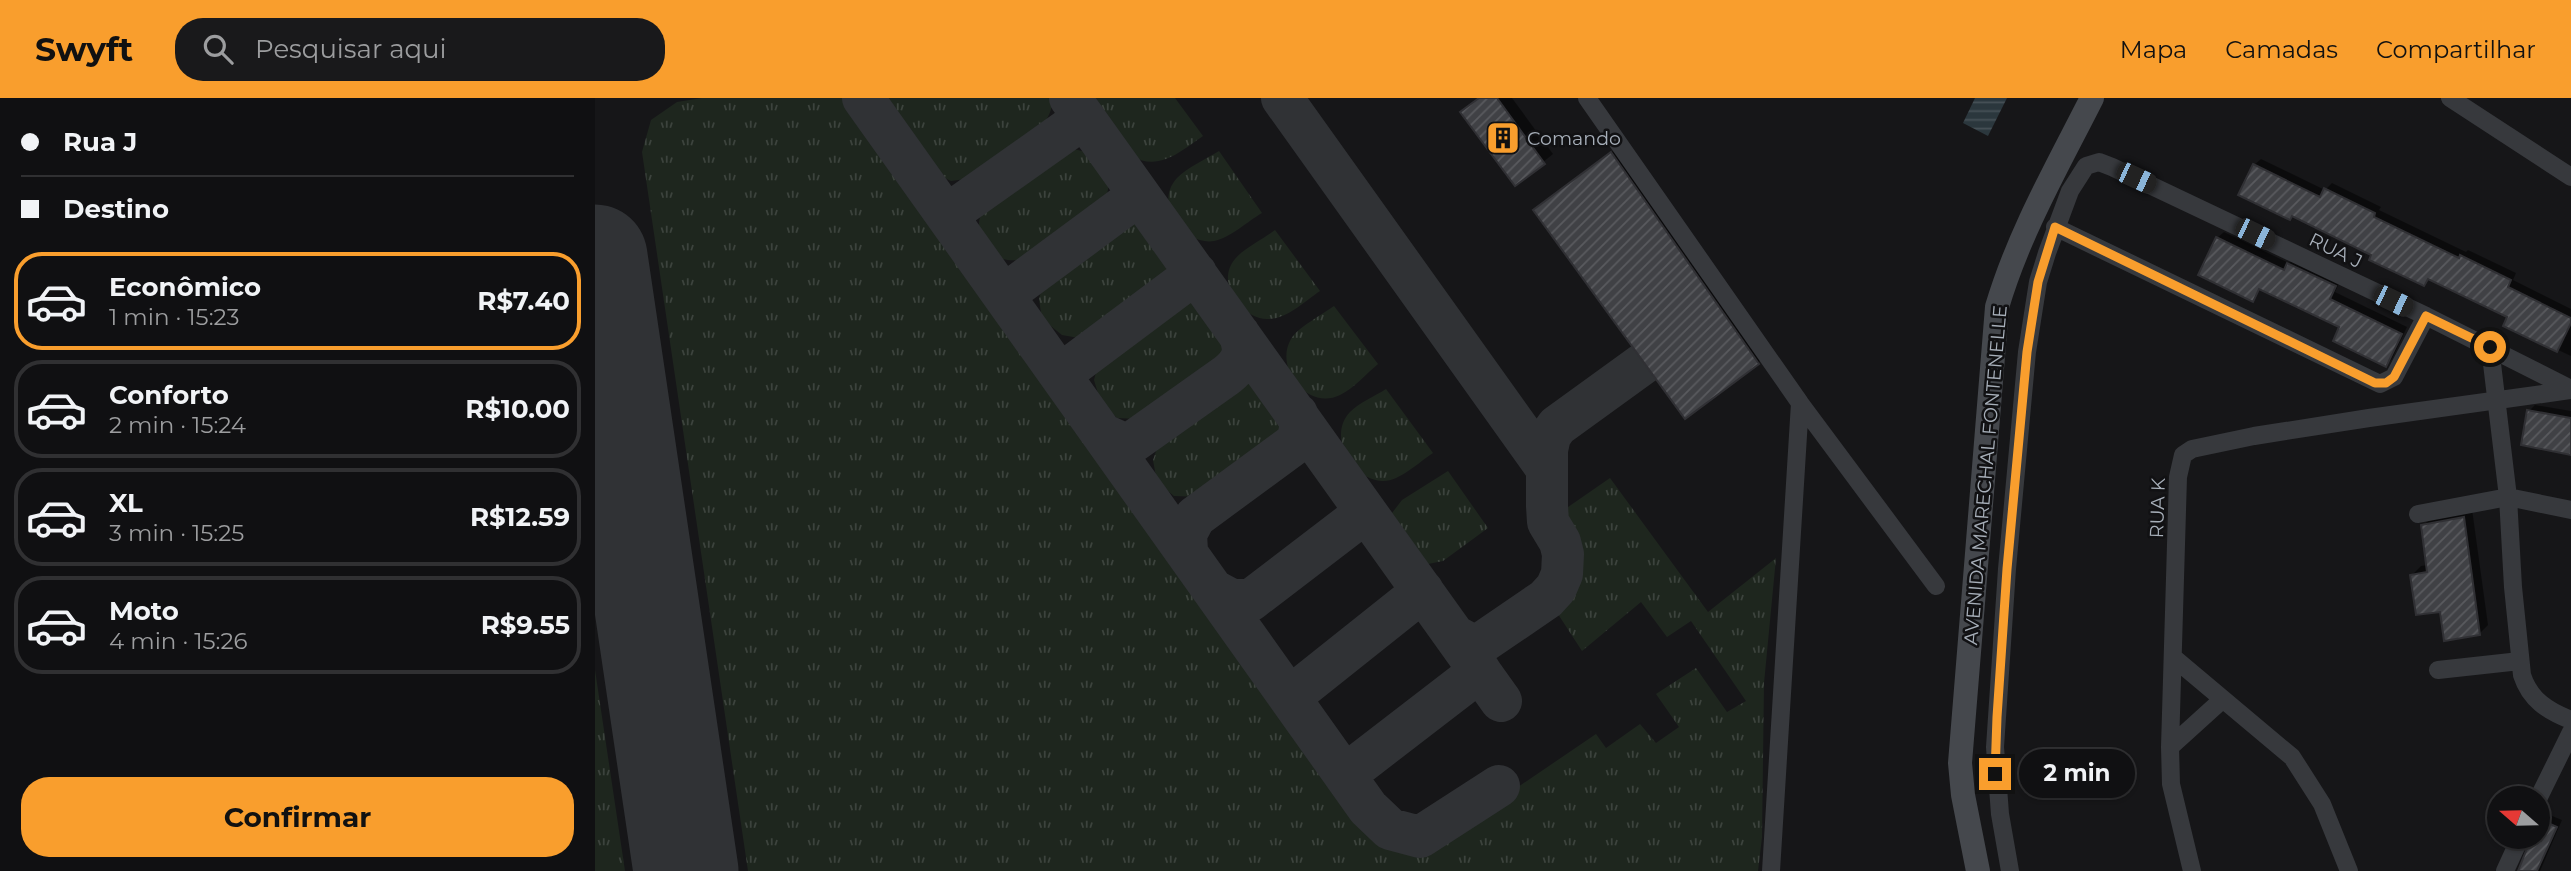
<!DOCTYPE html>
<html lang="pt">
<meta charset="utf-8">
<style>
body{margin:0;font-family:Montserrat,sans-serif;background:#19191b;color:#f1f3f6;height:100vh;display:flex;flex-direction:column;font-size:26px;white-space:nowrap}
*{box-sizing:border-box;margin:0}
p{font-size:23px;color:#9c9d9f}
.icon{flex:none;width:38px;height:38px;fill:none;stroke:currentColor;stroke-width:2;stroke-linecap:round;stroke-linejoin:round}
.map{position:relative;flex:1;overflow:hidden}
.side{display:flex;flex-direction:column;background:#101012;width:595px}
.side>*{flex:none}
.top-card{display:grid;align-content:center;height:154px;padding:0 21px;background:#101012}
.needle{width:46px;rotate:290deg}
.buttons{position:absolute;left:1892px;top:688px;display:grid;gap:14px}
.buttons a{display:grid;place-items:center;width:63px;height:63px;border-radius:50%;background:#101012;box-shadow:0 2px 5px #0004,0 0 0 2px #303032;font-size:35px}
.end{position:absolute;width:32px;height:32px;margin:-16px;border:9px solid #f99e2d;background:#111;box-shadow:0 0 0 4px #111}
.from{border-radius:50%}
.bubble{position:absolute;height:49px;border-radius:24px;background:#101012;box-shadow:0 2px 5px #0004,0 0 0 2px #303032;font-size:23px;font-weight:700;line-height:49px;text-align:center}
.car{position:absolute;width:21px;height:42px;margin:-21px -10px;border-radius:9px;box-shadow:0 0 5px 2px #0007;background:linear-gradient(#222 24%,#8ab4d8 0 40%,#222 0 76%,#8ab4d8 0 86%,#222 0)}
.top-card b{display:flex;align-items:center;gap:24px;height:66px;font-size:26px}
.top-card b+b{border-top:2px solid #303032}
.top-card i{width:18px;height:18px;background:#f1f3f6}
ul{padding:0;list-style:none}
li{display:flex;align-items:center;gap:21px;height:98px;margin:0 14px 10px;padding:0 7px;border:4px solid #303032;border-radius:28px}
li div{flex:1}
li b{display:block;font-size:26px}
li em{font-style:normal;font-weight:700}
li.active{border-color:#f99e2d}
li>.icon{width:63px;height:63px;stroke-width:1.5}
.cta{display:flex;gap:14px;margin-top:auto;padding:14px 21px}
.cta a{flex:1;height:80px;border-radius:28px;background:#f99e2d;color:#111;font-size:28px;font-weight:700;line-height:80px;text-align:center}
header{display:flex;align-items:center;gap:42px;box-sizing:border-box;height:98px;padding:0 35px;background:#f99e2d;color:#111}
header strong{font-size:33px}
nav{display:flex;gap:38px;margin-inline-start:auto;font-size:24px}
.search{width:490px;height:63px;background:#19191b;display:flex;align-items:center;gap:18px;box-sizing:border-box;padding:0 24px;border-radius:28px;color:#9c9d9f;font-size:26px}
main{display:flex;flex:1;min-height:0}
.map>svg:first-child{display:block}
.grass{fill:url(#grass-tufts)}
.water{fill:url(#water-rules)}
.shadow{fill:#0007}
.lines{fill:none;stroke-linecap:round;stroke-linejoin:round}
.taxiway{stroke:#303235;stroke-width:42}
.runway{stroke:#303235;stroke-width:105}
.building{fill:url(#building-hatch);stroke:#303034;stroke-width:2}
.minor{stroke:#37393d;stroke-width:18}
.secondary{stroke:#45484d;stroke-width:24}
.route{stroke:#f99e2d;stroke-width:9}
.labels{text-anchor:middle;stroke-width:5;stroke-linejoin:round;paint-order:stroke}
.poi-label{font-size:19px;fill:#a7afb9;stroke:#111113;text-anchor:start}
.street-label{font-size:19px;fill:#a7afb9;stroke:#111113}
</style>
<header>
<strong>Swyft</strong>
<div class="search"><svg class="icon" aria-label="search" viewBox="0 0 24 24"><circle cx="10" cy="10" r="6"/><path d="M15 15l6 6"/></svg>Pesquisar aqui</div>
<nav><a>Mapa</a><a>Camadas</a><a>Compartilhar</a></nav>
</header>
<main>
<section class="side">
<div class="top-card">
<b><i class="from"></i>Rua J</b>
<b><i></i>Destino</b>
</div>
<ul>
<li class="active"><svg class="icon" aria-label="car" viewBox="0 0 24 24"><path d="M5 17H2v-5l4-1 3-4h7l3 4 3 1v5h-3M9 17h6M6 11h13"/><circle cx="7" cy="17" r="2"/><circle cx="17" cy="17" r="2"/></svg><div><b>Econômico</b><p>1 min · 15:23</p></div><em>R$7.40</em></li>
<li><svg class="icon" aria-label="car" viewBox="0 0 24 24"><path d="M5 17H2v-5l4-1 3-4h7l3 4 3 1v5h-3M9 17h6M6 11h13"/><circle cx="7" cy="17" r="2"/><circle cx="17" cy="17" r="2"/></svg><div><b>Conforto</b><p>2 min · 15:24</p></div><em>R$10.00</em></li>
<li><svg class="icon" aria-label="car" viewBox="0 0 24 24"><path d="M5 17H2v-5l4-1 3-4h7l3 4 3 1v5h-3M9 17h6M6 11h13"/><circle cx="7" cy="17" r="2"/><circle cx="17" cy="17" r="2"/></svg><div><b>XL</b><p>3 min · 15:25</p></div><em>R$12.59</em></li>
<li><svg class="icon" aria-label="car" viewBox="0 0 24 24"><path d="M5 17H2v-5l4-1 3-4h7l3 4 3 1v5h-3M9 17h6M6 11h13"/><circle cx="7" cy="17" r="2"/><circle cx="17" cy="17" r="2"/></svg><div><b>Moto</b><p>4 min · 15:26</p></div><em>R$9.55</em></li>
</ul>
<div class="cta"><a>Confirmar</a></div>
</section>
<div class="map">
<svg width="1976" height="773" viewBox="0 0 1976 773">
<defs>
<pattern id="grass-tufts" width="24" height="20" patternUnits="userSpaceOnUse" patternTransform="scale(1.75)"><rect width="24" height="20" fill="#1e261e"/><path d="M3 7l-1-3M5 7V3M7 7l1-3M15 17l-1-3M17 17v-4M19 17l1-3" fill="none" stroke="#3c433d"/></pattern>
<pattern id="water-rules" width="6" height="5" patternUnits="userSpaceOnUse" patternTransform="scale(1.75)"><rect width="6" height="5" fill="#2b373d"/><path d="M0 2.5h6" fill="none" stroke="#475157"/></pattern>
<pattern id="building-hatch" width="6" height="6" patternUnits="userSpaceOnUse" patternTransform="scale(1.75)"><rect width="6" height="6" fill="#404145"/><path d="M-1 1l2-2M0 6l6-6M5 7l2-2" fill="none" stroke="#595a5e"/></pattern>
</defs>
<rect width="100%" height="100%" fill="#161618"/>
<path class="grass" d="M 107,0 L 249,0 L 256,4 L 775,729 L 799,746 L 822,749 L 851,738 L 1001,636 L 1011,650 L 1045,626 L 1061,645 L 1084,629 L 1061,596 L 1101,570 L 1132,614 L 1151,603 L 1096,523 L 1072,539 L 1046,504 L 987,553 L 961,513 C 975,490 991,468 980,439 C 977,431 969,423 963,416 L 1015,380 L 1113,514 L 1181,460 L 1169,585 L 1167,739 L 1163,773 L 153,773 L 47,54 L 56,22 L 82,4 Z
M 293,0 L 457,0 C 458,12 453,20 446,29 L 377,80 L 356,83 L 339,75 L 295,13 Z
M 496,0 L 580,0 L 608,38 C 586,53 564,74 537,58 Z
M 478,51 C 491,53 503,59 509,72 C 513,79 515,90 511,98 C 504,117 452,147 434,160 C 417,164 406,164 394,151 C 384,140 380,124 389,110 C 397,97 448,65 464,54 Z
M 624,53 L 667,115 C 653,123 635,140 619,143 C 588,148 558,106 582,80 C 593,69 611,61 624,53 Z
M 527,119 L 549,121 L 567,137 L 576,157 L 569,178 L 484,240 L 467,237 L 447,221 L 444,201 L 449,180 Z
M 680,132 L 725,193 C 710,203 691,222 672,221 C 646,220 620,185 640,161 C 649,150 668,141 680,132 Z
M 587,200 C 594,201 603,201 610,204 C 635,213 630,244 626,264 L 543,321 L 522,320 L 506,305 L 499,282 L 506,256 Z
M 739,208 L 783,266 C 772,275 758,291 745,297 C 712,313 679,270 696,241 C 702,230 728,216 739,208 Z
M 665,282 L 682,295 L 690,318 L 684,340 L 607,399 L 579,398 L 562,384 L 558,362 L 565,342 L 641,284 Z
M 791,291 L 838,355 C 824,364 804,384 787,383 C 757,382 732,338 755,314 C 764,305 780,298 791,291 Z
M 853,373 L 893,430 L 848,463 L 833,466 L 822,461 L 799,426 L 797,415 L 807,402 Z
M 0,572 L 30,773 L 0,773 Z"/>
<path class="water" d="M 1380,0 L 1412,0 L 1393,38 L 1368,25 Z"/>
<path class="shadow" d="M 883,0 L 917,0 L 958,56 L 921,86 L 867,14 Z
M 1026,47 L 1171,256 L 1163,265 L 940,112 Z
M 1666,61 L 1730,92 L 1737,85 L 1786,109 L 1784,112 L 1871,154 L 1873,152 L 1921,175 L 1918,182 L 1976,211 L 1976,258 L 1910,227 L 1915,218 L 1835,180 L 1829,186 L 1779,156 L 1698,117 L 1659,67 Z
M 1629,134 L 1694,165 L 1700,159 L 1746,181 L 1740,194 L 1812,229 L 1797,261 L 1791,267 L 1747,229 L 1666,190 L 1657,202 L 1622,140 Z
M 1940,307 L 1976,313 L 1976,355 L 1934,313 Z
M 1877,411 L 1893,527 L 1884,536 L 1847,512 L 1817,477 L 1826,468 L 1833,467 L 1828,428 L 1837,419 Z
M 1950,715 L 1967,722 L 1945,773 L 1924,773 L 1942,738 L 1944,721 Z"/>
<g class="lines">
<path class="taxiway" d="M 268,0 L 773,710 L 795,731 L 825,739 L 904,688
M 475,0 L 906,603
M 687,0 L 952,371
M 352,117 L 489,20
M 409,197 L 544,97
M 466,276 L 601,175
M 509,337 L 529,346 L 539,343 L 632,277 C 647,265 652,254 644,236
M 592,453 L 591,436 L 600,419 L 702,344 L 706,327 L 702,316
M 620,493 L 637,502 L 656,502 L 771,414
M 860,538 L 875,546 L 885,546 L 951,501 L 961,490 L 967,476 L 968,456 L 965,444 L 953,424 L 952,408 L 952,352 L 955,338 L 962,328 L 1049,265
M 695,599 L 828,493
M 750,677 L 885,573"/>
<path class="runway" d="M 0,159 L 91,773"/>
</g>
<path class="building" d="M 884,0 L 902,0 L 950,66 L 920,88 L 865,14 Z
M 1016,54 L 1164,266 L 1090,321 L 938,112 Z
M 1658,66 L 1725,99 L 1729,90 L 1780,115 L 1779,119 L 1864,160 L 1865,157 L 1916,182 L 1913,189 L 1976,220 L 1976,225 L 1962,254 L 1908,228 L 1912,219 L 1833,181 L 1829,188 L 1774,162 L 1776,157 L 1697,118 L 1695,122 L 1643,97 Z
M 1621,139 L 1689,172 L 1692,165 L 1741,188 L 1735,201 L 1807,236 L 1791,269 L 1738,243 L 1744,229 L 1664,191 L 1658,204 L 1603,177 Z
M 1932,312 L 1976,320 L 1976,357 L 1926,347 Z
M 1869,419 L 1885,537 L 1849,543 L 1845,514 L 1821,517 L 1815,477 L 1832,474 L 1826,427 Z
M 1942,720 L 1962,729 L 1942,773 L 1923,773 L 1937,738 L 1942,738 Z"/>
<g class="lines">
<path class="minor" d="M 992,0 L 1205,305 L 1341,488
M 1855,0 L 1976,79
M 1460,129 L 1785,286 L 1799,279 L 1831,218
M 1976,412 L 1913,399 L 1918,489 L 1927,577 C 1935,602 1953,613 1976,622
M 1823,416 L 1913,399 L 1895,249
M 1579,560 L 1697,659 L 1727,706 L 1754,773
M 1843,572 L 1925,563
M 1575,649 L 1628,601
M 1942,703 L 1976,634
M 1176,773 L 1205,305
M 1415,773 L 1405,716 L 1400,649 L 1412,471 L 1432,254 L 1443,184 L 1452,155 L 1475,93 L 1491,68 L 1504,64 L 1517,69 L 1831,218 L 1976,291
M 1597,773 L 1576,686 L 1575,649 L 1583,379 L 1588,357 L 1597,351 L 1659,338 L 1774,320 L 1976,292
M 1910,773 L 1926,738"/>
<path class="secondary" d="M 1383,773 L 1368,697 L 1365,665 L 1402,209 C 1424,135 1462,69 1497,0"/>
</g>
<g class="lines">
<path class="route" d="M 1400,676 L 1402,619 L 1412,471 L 1432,254 L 1443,184 L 1460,129 L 1780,285 L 1791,285 L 1799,279 L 1831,218 L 1895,249"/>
</g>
<defs>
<symbol id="building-square" viewBox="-11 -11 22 22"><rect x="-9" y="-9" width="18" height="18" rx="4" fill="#f99e2d" stroke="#111113"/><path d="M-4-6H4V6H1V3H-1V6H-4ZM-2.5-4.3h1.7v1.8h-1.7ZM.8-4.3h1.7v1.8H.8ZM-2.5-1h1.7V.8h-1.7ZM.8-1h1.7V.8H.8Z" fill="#111"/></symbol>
</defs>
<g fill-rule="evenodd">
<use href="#building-square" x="889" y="21" width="38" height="38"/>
</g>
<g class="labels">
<g class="poi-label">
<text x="932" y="47">Comando</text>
</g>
<g class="street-label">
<text transform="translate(1741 152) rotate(26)" y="7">RUA J</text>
<text transform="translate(1390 377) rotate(-85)" y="7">AVENIDA MARECHAL FONTENELLE</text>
<text transform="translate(1562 410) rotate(-88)" y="7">RUA K</text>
</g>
</g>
</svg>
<div class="buttons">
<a><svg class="needle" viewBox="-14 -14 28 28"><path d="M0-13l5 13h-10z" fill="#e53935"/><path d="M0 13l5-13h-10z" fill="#9c9d9f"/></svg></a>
</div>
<i class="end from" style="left:1895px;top:249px"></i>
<i class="end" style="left:1400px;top:676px"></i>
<div class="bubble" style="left:1424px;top:651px;width:116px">2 min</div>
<i class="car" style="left:1541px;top:80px;rotate:115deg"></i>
<i class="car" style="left:1660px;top:136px;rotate:116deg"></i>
<i class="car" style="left:1798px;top:203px;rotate:116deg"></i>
</div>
</main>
